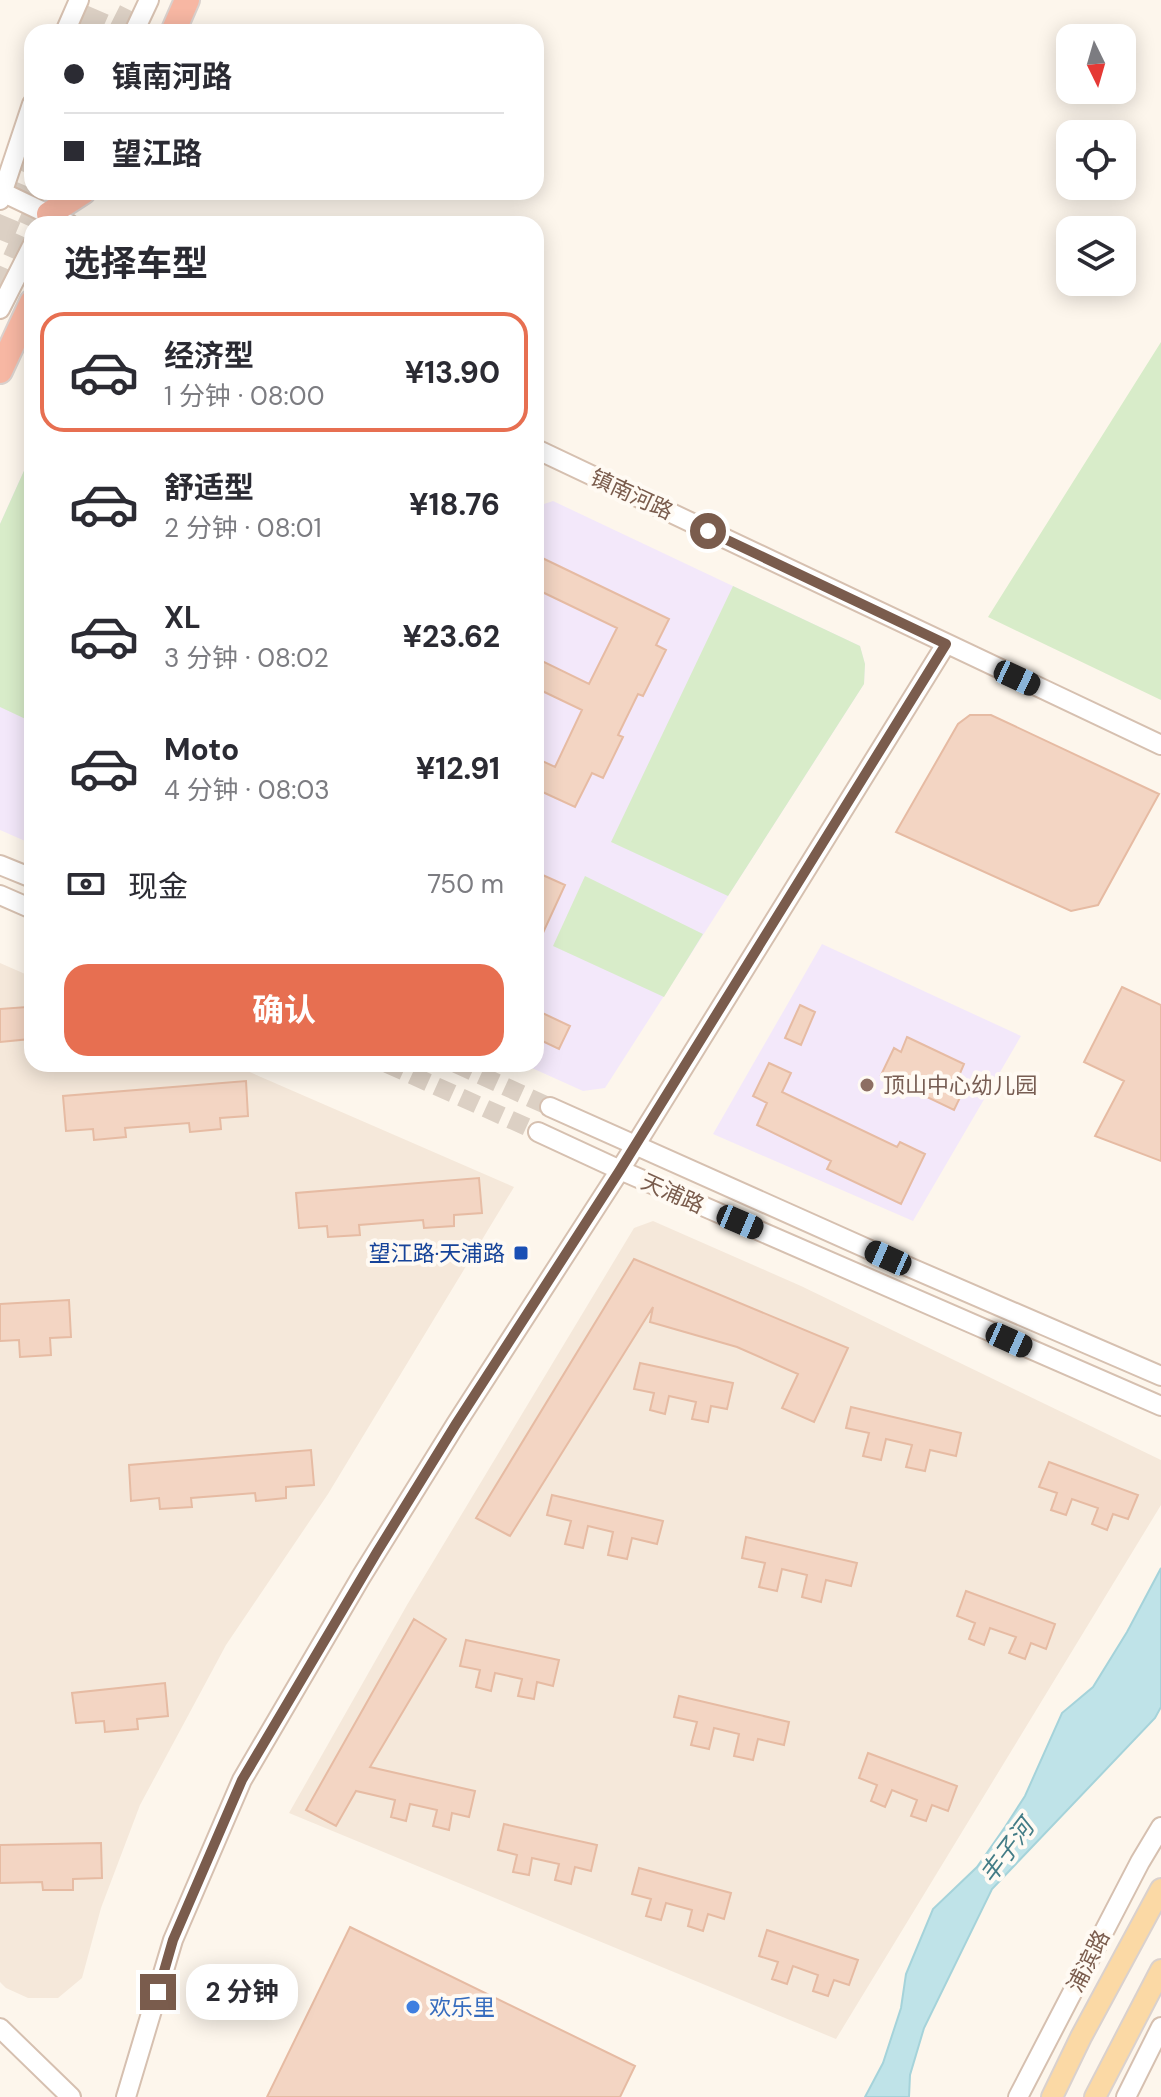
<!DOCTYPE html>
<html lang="zh">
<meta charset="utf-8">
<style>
body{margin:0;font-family:"DM Sans","Noto Sans SC",sans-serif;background:#f2f2f3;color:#2b2b33;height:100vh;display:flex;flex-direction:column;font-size:30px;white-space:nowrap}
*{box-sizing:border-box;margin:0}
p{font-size:26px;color:#7c7c81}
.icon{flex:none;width:44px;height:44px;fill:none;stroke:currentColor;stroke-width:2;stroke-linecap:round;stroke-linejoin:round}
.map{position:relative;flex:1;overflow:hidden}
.side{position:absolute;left:24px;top:216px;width:520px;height:856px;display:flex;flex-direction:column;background:#fff;border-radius:24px;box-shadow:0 4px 20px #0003}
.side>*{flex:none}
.hud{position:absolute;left:24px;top:24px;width:520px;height:176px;border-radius:24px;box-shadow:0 4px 20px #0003;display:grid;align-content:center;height:176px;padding:0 40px;background:#fff}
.needle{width:52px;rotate:175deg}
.controls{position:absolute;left:1056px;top:24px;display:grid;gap:16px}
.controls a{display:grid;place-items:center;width:80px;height:80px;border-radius:16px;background:#fff;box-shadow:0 4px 20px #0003;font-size:40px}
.end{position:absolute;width:36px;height:36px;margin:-18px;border:10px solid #7a5c4d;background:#fff;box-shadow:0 0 0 4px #fff}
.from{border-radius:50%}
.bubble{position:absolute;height:56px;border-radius:24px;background:#fff;box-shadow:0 4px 20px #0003;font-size:26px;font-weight:700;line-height:56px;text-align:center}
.car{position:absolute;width:24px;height:48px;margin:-24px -12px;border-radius:10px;box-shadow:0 0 6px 2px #0007;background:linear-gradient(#222 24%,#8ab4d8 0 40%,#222 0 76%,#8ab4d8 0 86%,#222 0)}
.hud b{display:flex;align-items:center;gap:28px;height:76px;font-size:30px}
.hud b+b{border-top:2px solid #e1e1e2}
.hud i{width:20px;height:20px;background:#2b2b33}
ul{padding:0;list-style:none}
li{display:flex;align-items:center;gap:24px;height:120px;margin:0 16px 12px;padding:0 24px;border:4px solid transparent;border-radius:24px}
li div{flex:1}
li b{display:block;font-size:30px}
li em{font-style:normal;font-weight:700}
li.current{border-color:#e76f51}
li>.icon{width:72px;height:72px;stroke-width:1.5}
h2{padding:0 40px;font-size:36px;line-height:96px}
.pay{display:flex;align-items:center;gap:20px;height:88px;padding:0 40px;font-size:30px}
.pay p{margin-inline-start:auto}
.cta{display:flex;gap:16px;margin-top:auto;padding:16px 40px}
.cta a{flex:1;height:92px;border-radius:24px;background:#e76f51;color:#fff;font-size:32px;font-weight:700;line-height:92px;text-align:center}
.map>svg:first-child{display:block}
.residential{fill:#f5e8da}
.education{fill:#f3e8fa}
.green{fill:#d8ecc9}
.water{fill:#bfe3e8;stroke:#a5d3da;stroke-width:2}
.building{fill:#f3d5c3;stroke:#e6bba3;stroke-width:2}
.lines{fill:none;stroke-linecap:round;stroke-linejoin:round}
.secondary-tunnel{stroke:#dcd0c4;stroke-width:18;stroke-dasharray:18 9;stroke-linecap:butt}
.highway-tunnel{stroke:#dcd0c4;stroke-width:24;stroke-dasharray:24 12;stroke-linecap:butt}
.secondary-casing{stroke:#d6c0b0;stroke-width:22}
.primary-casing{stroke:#dad1cd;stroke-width:24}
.highway-casing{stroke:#dad1cd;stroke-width:28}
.secondary{stroke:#fff;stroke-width:18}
.primary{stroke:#fbd9a5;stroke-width:20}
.highway{stroke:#f7b7a3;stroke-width:24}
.route{stroke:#7a5c4d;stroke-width:10}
.education-dot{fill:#8d6e63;stroke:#fffaf3;stroke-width:3}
.transit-dot{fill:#1a4fb4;stroke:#fffaf3;stroke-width:3}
.shop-dot{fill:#3f7fe0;stroke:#fffaf3;stroke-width:3}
.labels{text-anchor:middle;stroke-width:8;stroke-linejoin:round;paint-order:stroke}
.street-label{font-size:22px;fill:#7a5c4d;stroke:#fffaf3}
.education-label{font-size:22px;fill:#785e54;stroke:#fffaf3;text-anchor:start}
.transit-label{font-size:22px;fill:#164399;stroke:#fffaf3;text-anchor:end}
.shop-label{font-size:22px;fill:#366cbe;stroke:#fffaf3;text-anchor:start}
.water-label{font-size:24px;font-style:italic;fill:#437c86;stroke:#fffaf3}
</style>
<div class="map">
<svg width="1161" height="2097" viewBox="0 0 1161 2097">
<rect width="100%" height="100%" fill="#fdf6ec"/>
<path class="residential" d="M 0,963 L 32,977 L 32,1064 L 231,1064 L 514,1187 L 328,1494 L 226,1645 L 140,1805 L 101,1908 L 82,1978 L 58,1998 L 28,1998 L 6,1988 L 0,1982 Z
M 653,1221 L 801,1286 L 1161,1460 L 1161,1505 L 836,2039 L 289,1813 L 407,1605 L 634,1228 Z"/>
<path class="education" d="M 32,453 L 32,844 L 0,830 L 0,524 Z
M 553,501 L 860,646 L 865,664 L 864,684 L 605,1088 L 583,1091 L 523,1064 L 536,1064 L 536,505 L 538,506 Z
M 822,944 L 1021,1036 L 913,1221 L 713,1134 Z"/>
<path class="green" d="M 1161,342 L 1161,700 L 988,617 Z
M 32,453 L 32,722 L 0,707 L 0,524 Z
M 733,586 L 860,646 L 865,664 L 864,684 L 728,896 L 611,842 Z
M 585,876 L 703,934 L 664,997 L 553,946 Z"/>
<path class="water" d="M 1161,1568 L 1161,1707 L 1155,1718 L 992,1889 L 924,2028 L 910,2075 L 909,2097 L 865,2097 L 883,2063 L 901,2008 L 906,1974 L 933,1909 L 977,1867 L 1005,1827 L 1025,1796 L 1062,1713 L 1093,1687 L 1127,1632 Z"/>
<path class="building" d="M 536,555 L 669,619 L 656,645 L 666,650 L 643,696 L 638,694 L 618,735 L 623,737 L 603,778 L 592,773 L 575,807 L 536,789 L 536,758 L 555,767 L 582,710 L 536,688 L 536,658 L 589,684 L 617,628 L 536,589 Z
M 970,715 L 991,715 L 1159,794 L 1098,905 L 1071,911 L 896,832 L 958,724 Z
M 536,872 L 565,885 L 536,948 Z
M 1122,987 L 1161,1005 L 1161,1161 L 1095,1136 L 1124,1081 L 1084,1062 Z
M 800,1005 L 815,1012 L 801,1045 L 785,1038 Z
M 27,1007 L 30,1039 L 0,1042 L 0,1009 Z
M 536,1010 L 570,1026 L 559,1049 L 536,1038 Z
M 907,1037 L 964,1064 L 958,1078 L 967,1083 L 954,1110 L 881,1075 L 894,1048 L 901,1052 Z
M 769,1063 L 791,1073 L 782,1092 L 897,1147 L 900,1142 L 925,1154 L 901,1204 L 827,1169 L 831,1161 L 757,1125 L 767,1103 L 753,1096 Z
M 246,1081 L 248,1116 L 220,1118 L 221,1129 L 190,1132 L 189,1123 L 125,1128 L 126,1137 L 94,1140 L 93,1129 L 66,1131 L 63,1096 Z
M 479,1178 L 482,1213 L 454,1215 L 454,1226 L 424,1228 L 423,1220 L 359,1225 L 360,1235 L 328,1237 L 327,1226 L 299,1228 L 296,1193 Z
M 634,1259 L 848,1348 L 814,1422 L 782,1408 L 798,1374 L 737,1347 L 650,1322 L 653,1307 L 510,1536 L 476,1518 Z
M 69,1300 L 71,1337 L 50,1338 L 51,1355 L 20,1357 L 19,1340 L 0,1341 L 0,1304 Z
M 640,1363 L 733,1383 L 727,1409 L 711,1406 L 708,1422 L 692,1419 L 696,1402 L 669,1396 L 665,1414 L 650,1410 L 654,1393 L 634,1389 Z
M 851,1407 L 961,1433 L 956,1456 L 930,1450 L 925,1471 L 906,1467 L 912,1445 L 886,1439 L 881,1460 L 863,1456 L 869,1433 L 846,1428 Z
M 311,1450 L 314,1485 L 286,1487 L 286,1498 L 256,1501 L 255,1493 L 191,1498 L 192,1507 L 160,1509 L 159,1498 L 131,1501 L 129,1465 Z
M 1049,1462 L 1138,1495 L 1128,1519 L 1113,1514 L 1107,1530 L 1092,1524 L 1098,1508 L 1072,1499 L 1066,1515 L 1051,1510 L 1057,1493 L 1039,1487 Z
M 552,1495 L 663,1521 L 657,1544 L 632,1538 L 627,1559 L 608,1555 L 613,1532 L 588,1526 L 583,1548 L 565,1544 L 571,1521 L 547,1515 Z
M 746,1537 L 857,1563 L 851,1586 L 826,1580 L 821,1602 L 802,1597 L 807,1575 L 782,1569 L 777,1591 L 759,1587 L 765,1563 L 742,1558 Z
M 966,1591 L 1055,1624 L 1046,1649 L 1031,1643 L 1025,1659 L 1009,1653 L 1016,1637 L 990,1628 L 984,1645 L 969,1639 L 975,1623 L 957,1616 Z
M 414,1619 L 446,1639 L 370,1767 L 475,1791 L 469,1817 L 452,1813 L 449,1830 L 433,1826 L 437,1810 L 410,1804 L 406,1821 L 391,1817 L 395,1800 L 356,1791 L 336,1826 L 306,1810 Z
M 466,1640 L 559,1660 L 553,1686 L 537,1682 L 534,1699 L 518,1696 L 522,1679 L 495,1673 L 491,1691 L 476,1687 L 480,1670 L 460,1666 Z
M 165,1683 L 168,1716 L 137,1719 L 138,1729 L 105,1732 L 104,1721 L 76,1723 L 72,1693 Z
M 679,1696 L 789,1722 L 784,1745 L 758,1739 L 753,1760 L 734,1756 L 739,1734 L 714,1728 L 709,1749 L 691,1745 L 697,1722 L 674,1717 Z
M 868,1753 L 957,1786 L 948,1811 L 932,1805 L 926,1821 L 911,1816 L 917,1800 L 892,1790 L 885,1807 L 871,1801 L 877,1785 L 859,1778 Z
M 504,1824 L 597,1845 L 591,1871 L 575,1867 L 571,1884 L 555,1880 L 559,1864 L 532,1858 L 529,1875 L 513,1872 L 517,1855 L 498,1850 Z
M 101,1843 L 102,1878 L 73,1879 L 73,1890 L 43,1890 L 42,1882 L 0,1883 L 0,1845 Z
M 639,1868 L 731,1893 L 724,1919 L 708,1914 L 703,1931 L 688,1926 L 692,1910 L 666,1903 L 661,1920 L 646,1916 L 651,1899 L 632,1894 Z
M 350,1927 L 635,2066 L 620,2097 L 267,2097 Z
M 767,1930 L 858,1960 L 849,1985 L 834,1980 L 828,1996 L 813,1991 L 818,1975 L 793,1966 L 787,1984 L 772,1979 L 778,1962 L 759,1956 Z"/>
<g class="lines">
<path class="secondary-tunnel" d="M 387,1064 L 538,1132
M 456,1064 L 550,1107"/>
<path class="highway-tunnel" d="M 88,32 L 102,0
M 120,32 L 136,0
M 0,240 L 32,163
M 0,292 L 44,192"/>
<defs>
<path id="secondary" d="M 65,32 L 79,0
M 134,32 L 149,0
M 0,191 L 69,224
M 0,200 L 32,104
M 0,309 L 32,246
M 536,449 L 1161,745
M 0,865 L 32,878
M 0,895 L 32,909
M 550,1107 L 888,1258 L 1161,1376
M 538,1132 L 620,1170 L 1161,1406
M 0,2028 L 71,2097
M 126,2097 L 173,1940 L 242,1780 L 361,1577 L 456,1424 L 620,1170 L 946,644
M 1018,2097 L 1140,1862 L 1161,1827
M 1126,2097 L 1161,2027"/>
<path id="primary" d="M 1052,2097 L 1081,2037 L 1161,1889
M 1095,2097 L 1161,1970"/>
<path id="highway" d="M 173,32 L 187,0
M 49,214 L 83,192
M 0,371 L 32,302"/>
</defs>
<use href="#secondary" class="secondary-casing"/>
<use href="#primary" class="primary-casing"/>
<use href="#highway" class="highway-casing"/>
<use href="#secondary" class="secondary"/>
<use href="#primary" class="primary"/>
<use href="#highway" class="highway"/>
</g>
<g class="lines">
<path class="route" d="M 158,1992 L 173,1940 L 242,1780 L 377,1552 L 456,1424 L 620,1170 L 946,644 L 708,531"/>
</g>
<circle class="education-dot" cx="867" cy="1085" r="8"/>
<rect class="transit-dot" x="513" y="1245" width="16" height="16" rx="4"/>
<circle class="shop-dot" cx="413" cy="2007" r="8"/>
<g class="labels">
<g class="street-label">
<text transform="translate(632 494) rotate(25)" y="8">镇南河路</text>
<text transform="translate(673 1193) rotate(24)" y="8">天浦路</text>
<text transform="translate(1088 1961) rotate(-63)" y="8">浦滨路</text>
</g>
<g class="education-label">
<text x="883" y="1093">顶山中心幼儿园</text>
</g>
<g class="transit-label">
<text x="505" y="1261">望江路·天浦路</text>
</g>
<g class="shop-label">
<text x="429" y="2015">欢乐里</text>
</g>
<g class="water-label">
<text transform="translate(1007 1851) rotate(-53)" y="8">丰子河</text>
</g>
</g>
</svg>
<div class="controls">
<a><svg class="needle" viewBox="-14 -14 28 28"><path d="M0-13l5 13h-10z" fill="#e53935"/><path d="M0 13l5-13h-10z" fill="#7c7c81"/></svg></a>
<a><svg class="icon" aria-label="locate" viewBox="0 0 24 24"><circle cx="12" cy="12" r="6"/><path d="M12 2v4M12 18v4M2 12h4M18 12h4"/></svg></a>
<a><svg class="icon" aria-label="layers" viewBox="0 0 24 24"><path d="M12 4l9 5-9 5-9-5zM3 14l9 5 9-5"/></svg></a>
</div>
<i class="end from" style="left:708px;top:531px"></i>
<i class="end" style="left:158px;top:1992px"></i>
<div class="bubble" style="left:186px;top:1964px;width:112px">2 分钟</div>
<i class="car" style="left:1017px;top:678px;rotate:115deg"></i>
<i class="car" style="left:740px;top:1222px;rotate:113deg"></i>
<i class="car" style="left:888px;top:1258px;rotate:294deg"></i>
<i class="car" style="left:1009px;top:1340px;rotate:114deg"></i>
<div class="hud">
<b><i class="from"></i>镇南河路</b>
<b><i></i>望江路</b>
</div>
<section class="side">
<h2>选择车型</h2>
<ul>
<li class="current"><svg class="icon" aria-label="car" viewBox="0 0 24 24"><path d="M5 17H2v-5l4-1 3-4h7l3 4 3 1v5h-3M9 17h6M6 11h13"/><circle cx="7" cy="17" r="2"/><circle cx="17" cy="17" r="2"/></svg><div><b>经济型</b><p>1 分钟 · 08:00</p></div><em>¥13.90</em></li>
<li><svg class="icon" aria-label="car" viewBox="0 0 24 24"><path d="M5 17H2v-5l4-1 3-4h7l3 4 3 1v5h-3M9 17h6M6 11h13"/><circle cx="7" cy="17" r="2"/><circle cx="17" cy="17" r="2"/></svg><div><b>舒适型</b><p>2 分钟 · 08:01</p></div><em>¥18.76</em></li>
<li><svg class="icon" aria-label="car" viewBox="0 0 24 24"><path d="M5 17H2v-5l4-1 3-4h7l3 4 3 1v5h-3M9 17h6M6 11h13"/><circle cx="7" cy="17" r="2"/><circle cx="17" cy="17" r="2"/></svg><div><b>XL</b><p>3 分钟 · 08:02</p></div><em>¥23.62</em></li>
<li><svg class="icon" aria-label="car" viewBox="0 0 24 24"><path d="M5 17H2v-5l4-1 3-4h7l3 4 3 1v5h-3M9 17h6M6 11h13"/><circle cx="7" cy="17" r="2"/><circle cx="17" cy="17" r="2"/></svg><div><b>Moto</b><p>4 分钟 · 08:03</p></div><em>¥12.91</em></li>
</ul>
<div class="pay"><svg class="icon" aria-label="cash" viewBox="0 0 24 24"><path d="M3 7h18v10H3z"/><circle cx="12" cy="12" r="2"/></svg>现金<p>750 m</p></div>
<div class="cta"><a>确认</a></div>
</section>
</div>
